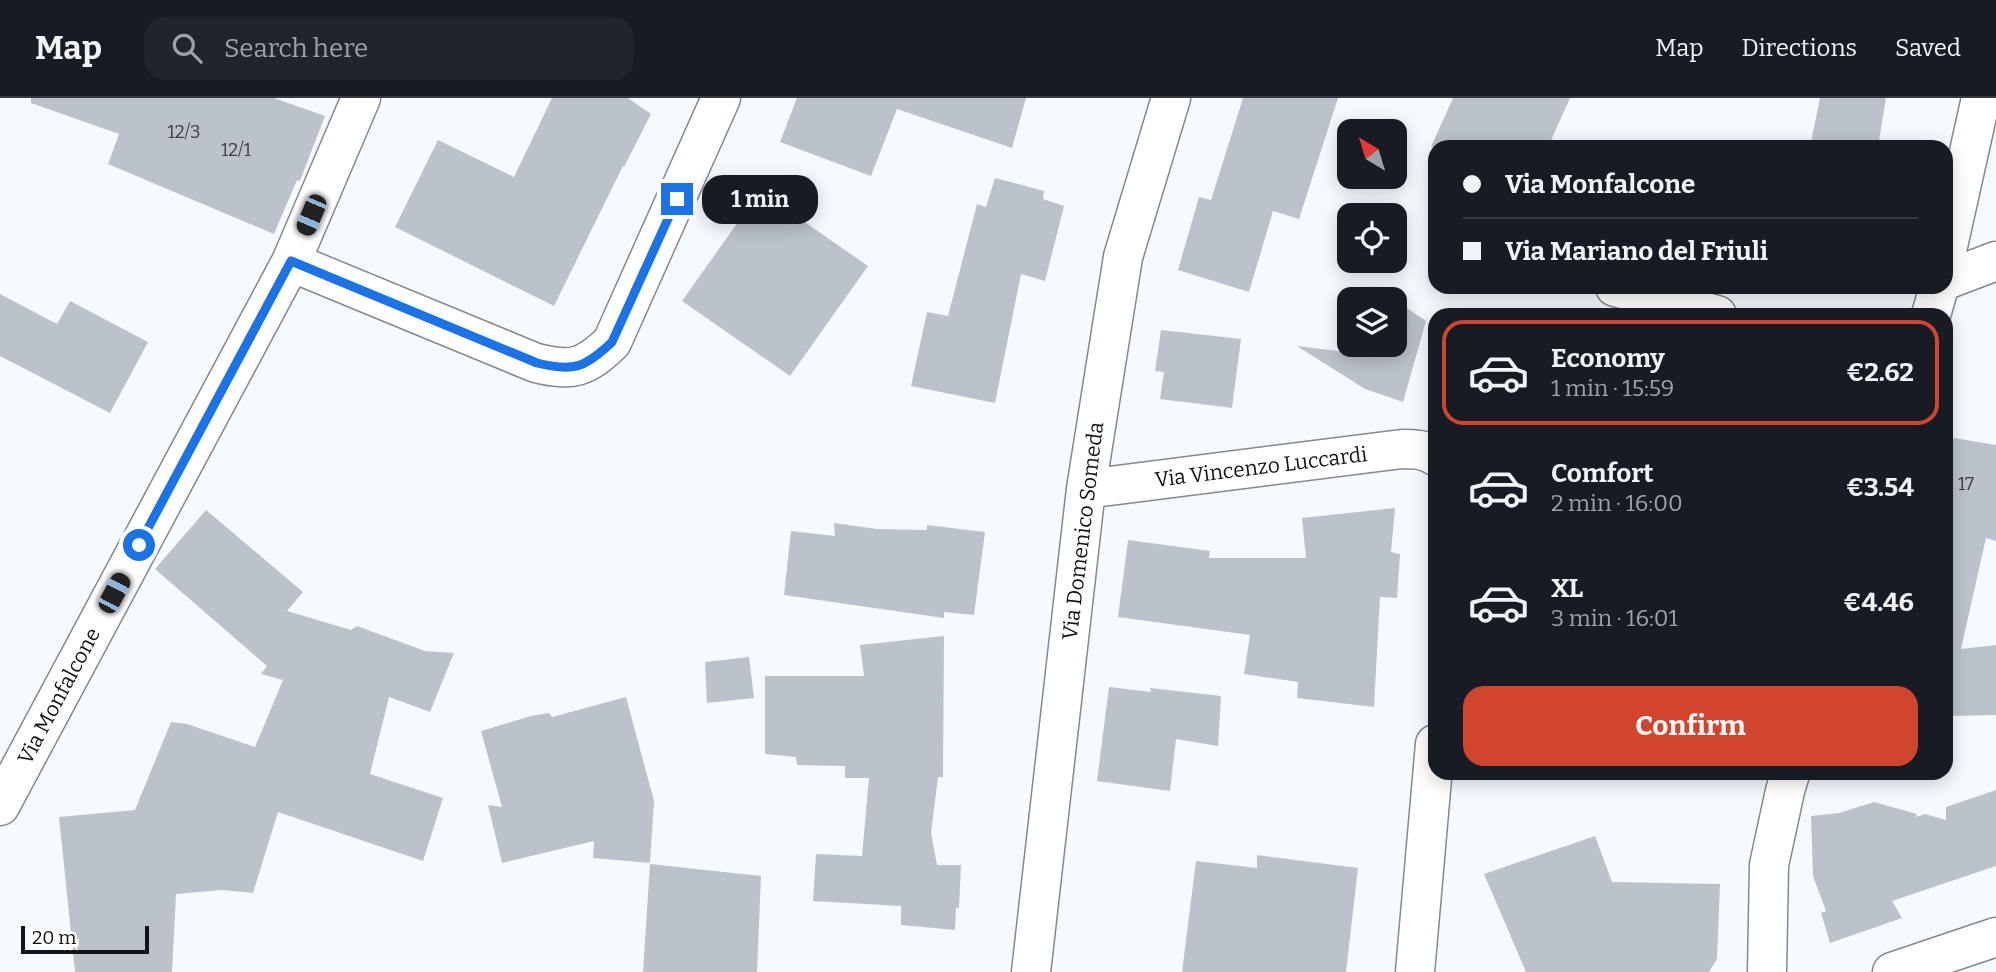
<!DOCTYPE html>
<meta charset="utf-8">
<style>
body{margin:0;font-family:Bitter,serif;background:#20242c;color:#f1f3f6;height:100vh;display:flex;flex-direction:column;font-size:26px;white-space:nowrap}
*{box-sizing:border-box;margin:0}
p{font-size:23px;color:#9ea1a6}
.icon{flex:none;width:38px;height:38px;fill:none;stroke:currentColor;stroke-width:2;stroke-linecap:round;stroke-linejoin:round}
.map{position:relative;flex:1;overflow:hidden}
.sheet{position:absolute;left:1428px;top:210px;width:525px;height:472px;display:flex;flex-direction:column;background:#171b24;border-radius:21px;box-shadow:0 4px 18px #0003}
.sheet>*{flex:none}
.guide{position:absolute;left:1428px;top:42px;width:525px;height:154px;border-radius:21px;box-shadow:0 4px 18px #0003;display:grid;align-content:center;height:154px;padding:0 35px;background:#171b24}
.needle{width:46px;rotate:322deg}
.tools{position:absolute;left:1337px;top:21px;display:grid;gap:14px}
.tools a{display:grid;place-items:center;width:70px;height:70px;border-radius:14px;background:#171b24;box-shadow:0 4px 18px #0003;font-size:35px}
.scale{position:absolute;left:21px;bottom:18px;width:128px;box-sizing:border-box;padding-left:7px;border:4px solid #111416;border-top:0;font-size:19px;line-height:24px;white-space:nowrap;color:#111416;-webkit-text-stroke:5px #fff;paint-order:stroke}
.end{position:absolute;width:32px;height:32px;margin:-16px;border:9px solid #1a73e8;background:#fff;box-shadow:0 0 0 4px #fff}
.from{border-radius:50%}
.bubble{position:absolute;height:49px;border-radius:21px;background:#171b24;box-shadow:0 4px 18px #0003;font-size:23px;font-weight:700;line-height:49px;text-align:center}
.car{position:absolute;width:21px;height:42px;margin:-21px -10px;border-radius:9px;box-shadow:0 0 5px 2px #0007;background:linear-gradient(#222 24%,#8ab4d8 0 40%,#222 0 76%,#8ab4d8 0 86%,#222 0)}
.guide b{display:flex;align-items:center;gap:24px;height:66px;font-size:26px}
.guide b+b{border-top:2px solid #363941}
.guide i{width:18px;height:18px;background:#f1f3f6}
ul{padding:12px 0 0;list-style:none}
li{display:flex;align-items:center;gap:21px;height:105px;margin:0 14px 10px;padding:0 21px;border:4px solid transparent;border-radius:21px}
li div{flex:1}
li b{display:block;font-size:26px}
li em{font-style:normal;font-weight:700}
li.on{border-color:#d1452d}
li>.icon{width:63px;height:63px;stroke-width:1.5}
.button{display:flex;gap:14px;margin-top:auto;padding:14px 35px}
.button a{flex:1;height:80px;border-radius:21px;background:#d1452d;color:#fff;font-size:28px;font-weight:700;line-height:80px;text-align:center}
header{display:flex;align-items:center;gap:42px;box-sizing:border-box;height:98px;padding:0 35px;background:#171b24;border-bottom:2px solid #363941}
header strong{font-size:33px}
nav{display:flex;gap:38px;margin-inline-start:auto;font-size:24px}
.search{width:490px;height:63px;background:#20242c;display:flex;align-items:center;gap:18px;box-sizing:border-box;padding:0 24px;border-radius:21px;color:#9ea1a6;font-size:26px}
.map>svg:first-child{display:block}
.building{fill:#bbc2c9}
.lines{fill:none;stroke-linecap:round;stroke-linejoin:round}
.street-casing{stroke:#838990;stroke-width:41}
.secondary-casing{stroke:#838990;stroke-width:41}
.street{stroke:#fff;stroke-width:38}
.secondary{stroke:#fff;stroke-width:38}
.route{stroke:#1a73e8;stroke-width:9}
.labels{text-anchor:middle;stroke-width:7;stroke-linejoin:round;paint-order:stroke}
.number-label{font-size:18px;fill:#3c4043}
.street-label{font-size:21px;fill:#111416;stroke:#fff}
</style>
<header>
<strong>Map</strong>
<div class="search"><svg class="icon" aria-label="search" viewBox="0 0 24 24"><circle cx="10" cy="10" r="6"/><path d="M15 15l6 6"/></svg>Search here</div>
<nav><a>Map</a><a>Directions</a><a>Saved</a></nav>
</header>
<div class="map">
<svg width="1996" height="874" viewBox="0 0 1996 874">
<rect width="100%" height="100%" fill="#f5fafe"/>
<path class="building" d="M 31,0 L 274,0 L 325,18 L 300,83 L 297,82 L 274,136 L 108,66 L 119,36 L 31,5 Z
M 552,0 L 628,0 L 651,16 L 624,69 L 623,68 L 554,208 L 395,129 L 438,42 L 514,79 Z
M 797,0 L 1026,0 L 1012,50 L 897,11 L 871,78 L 780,44 Z
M 1243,0 L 1338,0 L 1299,121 L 1273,113 L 1249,194 L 1178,172 L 1199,99 L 1211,102 Z
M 1453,0 L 1570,0 L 1548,49 L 1431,49 Z
M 1820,0 L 1886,0 L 1878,49 L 1810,49 Z
M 995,80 L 1044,93 L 1043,101 L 1064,108 L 1045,183 L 1021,176 L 995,305 L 911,288 L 927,214 L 948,218 L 977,106 L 986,109 Z
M 760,93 L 868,168 L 790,278 L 682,203 Z
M 1374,188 L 1387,197 L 1394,201 L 1368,201 Z
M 0,196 L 57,226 L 70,203 L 148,244 L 110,315 L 0,258 Z
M 1395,202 L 1426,223 L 1403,304 L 1365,291 L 1297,248 L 1371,257 L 1373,247 L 1395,247 Z
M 1161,232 L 1241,241 L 1232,310 L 1160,301 L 1164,274 L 1155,273 Z
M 1954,340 L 1996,347 L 1996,443 L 1986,440 L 1961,551 L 1996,547 L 1996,617 L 1946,618 L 1946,553 L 1947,553 L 1946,553 L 1946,361 Z
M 1395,410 L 1391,454 L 1400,456 L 1397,500 L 1380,499 L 1374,609 L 1297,600 L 1298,584 L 1244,576 L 1250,537 L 1118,519 L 1128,442 L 1210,453 L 1209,460 L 1306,460 L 1302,420 Z
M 206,412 L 303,494 L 287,513 L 351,532 L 357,528 L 425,553 L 454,555 L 430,614 L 389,599 L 370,676 L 443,700 L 423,763 L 278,714 L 253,795 L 222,792 L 176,796 L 172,874 L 75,874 L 59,719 L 135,712 L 171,624 L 187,626 L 255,649 L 283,582 L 261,576 L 267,568 L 155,471 Z
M 834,425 L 877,431 L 927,432 L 927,427 L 985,434 L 974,517 L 944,514 L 944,520 L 784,497 L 791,433 L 835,438 Z
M 944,538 L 943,679 L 938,679 L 931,735 L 937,767 L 961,767 L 959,810 L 956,810 L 955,832 L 901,827 L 901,808 L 813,803 L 816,756 L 862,758 L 869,680 L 845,680 L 845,668 L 797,667 L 796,659 L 765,656 L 765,578 L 864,578 L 860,547 Z
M 749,559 L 754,600 L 707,605 L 705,564 Z
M 1109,589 L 1151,594 L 1150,590 L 1221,598 L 1218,648 L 1176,641 L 1170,693 L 1097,683 Z
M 626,599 L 654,703 L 650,765 L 593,760 L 594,743 L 502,765 L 488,707 L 502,709 L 481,633 L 531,618 L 549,615 L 552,619 Z
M 1996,692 L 1996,768 L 1892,803 L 1902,820 L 1830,845 L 1821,815 L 1826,813 L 1813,778 L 1811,718 L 1839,715 L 1874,704 L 1917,716 L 1916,719 L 1925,716 L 1946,722 L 1946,709 Z
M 1595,738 L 1612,784 L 1720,786 L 1717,861 L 1709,874 L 1526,874 L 1484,776 Z
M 1257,757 L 1358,770 L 1346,874 L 1182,874 L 1196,763 L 1257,770 Z
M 650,766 L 761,778 L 757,874 L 643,874 Z"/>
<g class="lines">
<defs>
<path id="street" d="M 1946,157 L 1981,0
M 291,164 L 536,265 C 573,274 585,270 612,244 L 721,0
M 1946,182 L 1996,163
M 1615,189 L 1717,217
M 1931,217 L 1939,189
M 1086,391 L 1402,351 C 1414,351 1424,351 1435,358
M 0,708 L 291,164 L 361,0
M 1031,874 L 1086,391 L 1123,159 L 1171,0
M 1415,874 L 1435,646
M 1767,874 L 1769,767 L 1785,693 L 1790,676"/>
<path id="secondary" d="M 1892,874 L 1996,839"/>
</defs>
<use href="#street" class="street-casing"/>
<use href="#secondary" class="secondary-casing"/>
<use href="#street" class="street"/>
<use href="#secondary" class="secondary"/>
</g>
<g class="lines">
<path class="route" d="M 139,447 L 291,163 L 537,265 C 573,274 585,270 612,244 L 677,101"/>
</g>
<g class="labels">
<g class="number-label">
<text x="184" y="40">12/3</text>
<text x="236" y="58">12/1</text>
<text x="1966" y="392">17</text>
</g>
<g class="street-label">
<text transform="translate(1261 369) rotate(-7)" y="7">Via Vincenzo Luccardi</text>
<text transform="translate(1083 433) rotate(-83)" y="7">Via Domenico Someda</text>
<text transform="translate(59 598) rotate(-62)" y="7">Via Monfalcone</text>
</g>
</g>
</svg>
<div class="tools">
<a><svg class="needle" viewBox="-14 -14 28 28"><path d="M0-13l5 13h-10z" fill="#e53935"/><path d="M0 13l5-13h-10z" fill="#9ea1a6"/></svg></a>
<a><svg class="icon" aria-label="locate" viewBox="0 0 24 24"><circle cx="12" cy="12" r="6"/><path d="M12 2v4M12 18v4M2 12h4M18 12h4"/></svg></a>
<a><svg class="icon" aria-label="layers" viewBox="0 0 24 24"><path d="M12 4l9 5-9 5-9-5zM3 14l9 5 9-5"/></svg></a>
</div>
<div class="scale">20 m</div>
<i class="end from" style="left:139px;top:447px"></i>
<i class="end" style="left:677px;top:101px"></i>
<div class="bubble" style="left:702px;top:77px;width:116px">1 min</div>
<i class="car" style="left:311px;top:117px;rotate:203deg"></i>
<i class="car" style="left:114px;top:495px;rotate:28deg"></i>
<div class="guide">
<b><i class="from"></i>Via Monfalcone</b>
<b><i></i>Via Mariano del Friuli</b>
</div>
<section class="sheet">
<ul>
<li class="on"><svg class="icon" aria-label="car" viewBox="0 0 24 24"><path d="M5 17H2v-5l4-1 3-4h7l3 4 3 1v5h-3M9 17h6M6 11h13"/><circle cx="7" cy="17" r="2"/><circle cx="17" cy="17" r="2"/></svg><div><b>Economy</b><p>1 min · 15:59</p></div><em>€2.62</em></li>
<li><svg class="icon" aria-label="car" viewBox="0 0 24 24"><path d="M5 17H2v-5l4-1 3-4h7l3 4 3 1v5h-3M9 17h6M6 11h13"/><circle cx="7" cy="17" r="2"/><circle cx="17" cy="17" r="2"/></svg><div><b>Comfort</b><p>2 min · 16:00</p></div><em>€3.54</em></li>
<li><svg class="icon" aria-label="car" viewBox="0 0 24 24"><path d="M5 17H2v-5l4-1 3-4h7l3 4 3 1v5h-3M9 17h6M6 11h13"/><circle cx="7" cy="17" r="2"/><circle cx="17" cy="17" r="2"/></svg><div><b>XL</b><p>3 min · 16:01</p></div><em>€4.46</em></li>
</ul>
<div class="button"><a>Confirm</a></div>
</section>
</div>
